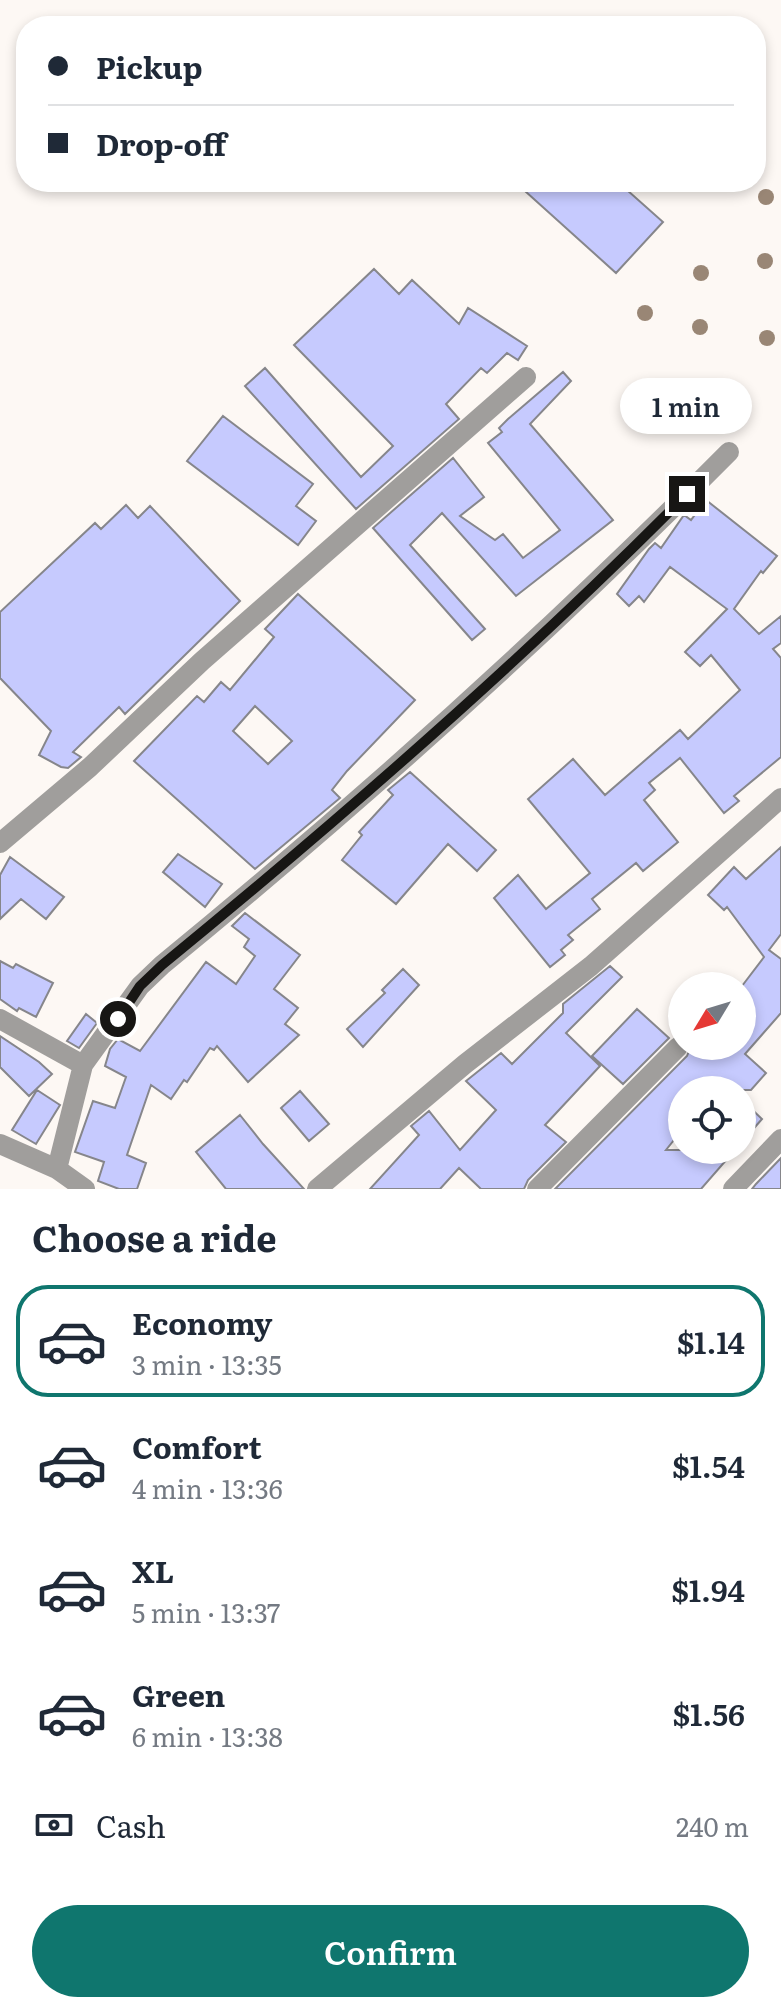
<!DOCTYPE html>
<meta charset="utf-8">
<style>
body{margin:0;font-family:Literata,serif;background:#f6f6f7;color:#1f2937;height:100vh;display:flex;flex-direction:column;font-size:30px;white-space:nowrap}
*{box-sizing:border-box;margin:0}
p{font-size:26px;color:#747a83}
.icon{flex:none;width:44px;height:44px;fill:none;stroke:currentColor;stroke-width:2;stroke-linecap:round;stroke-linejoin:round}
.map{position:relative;height:1189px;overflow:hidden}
.panel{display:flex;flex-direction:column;background:#fff;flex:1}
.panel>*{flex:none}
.banner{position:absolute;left:16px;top:16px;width:750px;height:176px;border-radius:32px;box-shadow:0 4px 12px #0003;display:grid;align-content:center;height:176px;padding:0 32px;background:#fff}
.needle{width:52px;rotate:232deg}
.controls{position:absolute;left:668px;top:972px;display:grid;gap:16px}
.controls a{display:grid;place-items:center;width:88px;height:88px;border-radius:50%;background:#fff;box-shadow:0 4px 12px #0003;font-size:40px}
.end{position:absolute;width:36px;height:36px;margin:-18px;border:10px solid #171614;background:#fff;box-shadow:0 0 0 4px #fff}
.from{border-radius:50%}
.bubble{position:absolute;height:56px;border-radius:28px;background:#fff;box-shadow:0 4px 12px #0003;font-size:26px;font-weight:600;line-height:56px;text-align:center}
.banner b{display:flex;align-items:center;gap:28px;height:76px;font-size:30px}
.banner b+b{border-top:2px solid #e0e1e3}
.banner i{width:20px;height:20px;background:#1f2937}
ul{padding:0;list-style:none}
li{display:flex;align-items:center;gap:24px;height:112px;margin:0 16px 12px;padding:0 16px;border:4px solid transparent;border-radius:32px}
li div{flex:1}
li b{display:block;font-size:30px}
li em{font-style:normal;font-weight:600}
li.active{border-color:#0f766e}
li>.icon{width:72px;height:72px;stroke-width:1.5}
h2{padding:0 32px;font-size:36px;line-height:96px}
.pay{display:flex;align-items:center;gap:20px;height:88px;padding:0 32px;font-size:30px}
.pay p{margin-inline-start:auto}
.action{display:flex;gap:16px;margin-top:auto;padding:16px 32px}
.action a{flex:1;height:92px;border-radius:48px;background:#0f766e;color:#fff;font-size:32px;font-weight:600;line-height:92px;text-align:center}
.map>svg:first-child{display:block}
.building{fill:#c6cafe;stroke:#86868b;stroke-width:2;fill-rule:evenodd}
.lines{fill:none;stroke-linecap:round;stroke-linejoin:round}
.minor{stroke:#a09e9c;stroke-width:20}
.tree{fill:#998675}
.route{stroke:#171614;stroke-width:10}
</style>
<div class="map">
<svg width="781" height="1189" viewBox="0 0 781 1189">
<rect width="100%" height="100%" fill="#fdf8f4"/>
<path class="building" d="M 515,182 L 618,182 L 663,222 L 616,273 Z
M 374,269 L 399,294 L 412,280 L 459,324 L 468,308 L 527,346 L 518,360 L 507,353 L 487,373 L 481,368 L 446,404 L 459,419 L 356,509 L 245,386 L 265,368 L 361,477 L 393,446 L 294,345 Z
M 563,372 L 571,381 L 530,424 L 613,520 L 516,596 L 442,513 L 410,545 L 485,629 L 472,640 L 373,528 L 453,458 L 484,497 L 460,516 L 495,540 L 503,534 L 523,558 L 560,530 L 488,443 L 502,432 L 499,428 L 508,419 Z
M 223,416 L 313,484 L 296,506 L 316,521 L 298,545 L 187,461 Z
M 706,500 L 777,556 L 763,573 L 761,571 L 734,609 L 759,634 L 781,616 L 781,643 L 773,649 L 781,658 L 781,757 L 734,796 L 739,801 L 724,813 L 680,758 L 649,783 L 655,790 L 644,800 L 678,842 L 643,871 L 636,863 L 592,899 L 600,909 L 568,935 L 573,940 L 561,950 L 565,955 L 550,967 L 494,898 L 518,875 L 546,909 L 590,873 L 528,799 L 573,759 L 605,795 L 680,730 L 688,739 L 740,690 L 711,655 L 700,666 L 685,652 L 727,609 L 670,567 L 644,602 L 639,596 L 629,606 L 617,594 L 649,549 L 655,543 L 661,548 L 684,515 L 691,520 Z
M 126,505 L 138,518 L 150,506 L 240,601 L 125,714 L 119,707 L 73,752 L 81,757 L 68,768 L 61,767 L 39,755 L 51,731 L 0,678 L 0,612 L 95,523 L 101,529 Z
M 298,594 L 415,700 L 347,771 L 332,790 L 340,798 L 255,869 L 134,761 L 197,696 L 204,702 L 221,682 L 230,690 L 274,637 L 265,629 ZM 255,706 L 292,741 L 268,764 L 233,731 Z
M 410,772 L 496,850 L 477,871 L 448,844 L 396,904 L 342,860 L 362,835 L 359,832 L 393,795 L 388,790 Z
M 781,847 L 781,934 L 769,950 L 781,959 L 781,1013 L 745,1054 L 766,1073 L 751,1090 L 682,1090 L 682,1130 L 666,1150 L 735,1150 L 701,1189 L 555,1189 L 687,1056 L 691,1046 L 742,1046 L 742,986 L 764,957 L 727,907 L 724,910 L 708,895 L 734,867 L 746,879 Z
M 178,854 L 222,884 L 205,907 L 163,872 Z
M 10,857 L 64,897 L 46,919 L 21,899 L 0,919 L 0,875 Z
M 245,913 L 300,955 L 274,989 L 298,1008 L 285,1024 L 299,1035 L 248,1082 L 217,1046 L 214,1050 L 210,1048 L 187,1082 L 184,1080 L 171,1099 L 151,1085 L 127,1155 L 146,1163 L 137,1189 L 119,1189 L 98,1181 L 104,1162 L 75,1152 L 93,1101 L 115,1108 L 126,1077 L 105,1066 L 110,1049 L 118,1039 L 140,1051 L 206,962 L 236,984 L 255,956 L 244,947 L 249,939 L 232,926 Z
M 0,961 L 13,968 L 16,964 L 53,983 L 36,1017 L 19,1008 L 17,1011 L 0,999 Z
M 610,966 L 622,977 L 566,1033 L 600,1066 L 545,1125 L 566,1142 L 528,1180 L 524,1189 L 481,1189 L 459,1168 L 440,1189 L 370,1189 L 419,1135 L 411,1126 L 429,1111 L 460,1150 L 496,1110 L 466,1081 L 501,1053 L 512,1064 L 563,1013 L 563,1004 Z
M 403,969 L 419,985 L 363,1047 L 347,1029 L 385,993 L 382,990 Z
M 637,1009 L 669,1038 L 623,1084 L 592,1056 Z
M 86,1014 L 97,1023 L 79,1048 L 67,1041 Z
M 0,1036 L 39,1062 L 52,1074 L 29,1096 L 0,1067 Z
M 37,1090 L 60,1105 L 36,1144 L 12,1130 Z
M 300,1091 L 329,1124 L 309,1141 L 281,1108 Z
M 742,1100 L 762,1119 L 742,1142 Z
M 240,1115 L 263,1144 L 304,1189 L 226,1189 L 196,1152 Z
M 781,1158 L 781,1189 L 752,1189 L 756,1184 Z"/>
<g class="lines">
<path class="minor" d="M 0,843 L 90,767 L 202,661 L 526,377
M 0,1019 L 83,1065 L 140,986 L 162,965 C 360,803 549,633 729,452
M 0,1144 L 57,1169 L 85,1189
M 57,1169 L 83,1065
M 317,1189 L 465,1064 L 591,966 L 781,798
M 537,1189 L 678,1047
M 733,1189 L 781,1139"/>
</g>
<g class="tree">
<circle cx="766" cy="197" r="8"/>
<circle cx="765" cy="261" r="8"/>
<circle cx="701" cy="273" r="8"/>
<circle cx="645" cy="313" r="8"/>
<circle cx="700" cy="327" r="8"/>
<circle cx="767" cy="338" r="8"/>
<circle cx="722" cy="393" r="8"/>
</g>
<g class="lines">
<path class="route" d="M 118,1019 L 140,986 L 162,965 C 344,816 522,661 687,494"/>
</g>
</svg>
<div class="controls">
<a><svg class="needle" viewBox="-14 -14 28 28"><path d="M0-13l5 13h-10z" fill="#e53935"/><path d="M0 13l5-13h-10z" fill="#747a83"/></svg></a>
<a><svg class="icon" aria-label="locate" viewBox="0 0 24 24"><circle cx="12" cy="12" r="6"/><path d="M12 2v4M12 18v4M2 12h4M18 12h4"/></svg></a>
</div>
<i class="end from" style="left:118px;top:1019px"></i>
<i class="end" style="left:687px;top:494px"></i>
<div class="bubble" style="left:620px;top:378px;width:132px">1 min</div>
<div class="banner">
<b><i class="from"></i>Pickup</b>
<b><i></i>Drop-off</b>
</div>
</div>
<section class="panel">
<h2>Choose a ride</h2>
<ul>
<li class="active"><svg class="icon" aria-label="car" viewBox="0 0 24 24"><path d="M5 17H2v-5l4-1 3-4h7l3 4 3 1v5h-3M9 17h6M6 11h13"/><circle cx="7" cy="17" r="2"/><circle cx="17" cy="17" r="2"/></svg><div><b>Economy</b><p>3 min · 13:35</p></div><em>$1.14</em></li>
<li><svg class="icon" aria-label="car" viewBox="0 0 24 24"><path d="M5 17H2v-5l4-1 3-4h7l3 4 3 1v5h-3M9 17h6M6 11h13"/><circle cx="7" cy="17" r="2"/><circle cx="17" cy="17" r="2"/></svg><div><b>Comfort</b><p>4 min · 13:36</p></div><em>$1.54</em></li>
<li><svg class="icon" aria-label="car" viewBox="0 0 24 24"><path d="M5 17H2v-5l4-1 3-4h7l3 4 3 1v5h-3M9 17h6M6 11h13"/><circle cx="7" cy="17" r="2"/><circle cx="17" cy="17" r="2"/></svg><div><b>XL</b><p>5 min · 13:37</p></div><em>$1.94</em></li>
<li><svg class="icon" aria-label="car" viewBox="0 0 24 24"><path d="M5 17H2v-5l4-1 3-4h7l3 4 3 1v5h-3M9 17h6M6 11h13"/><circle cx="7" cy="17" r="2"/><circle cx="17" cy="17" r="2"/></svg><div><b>Green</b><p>6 min · 13:38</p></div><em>$1.56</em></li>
</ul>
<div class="pay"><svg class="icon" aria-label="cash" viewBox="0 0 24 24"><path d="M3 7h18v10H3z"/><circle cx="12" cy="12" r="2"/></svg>Cash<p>240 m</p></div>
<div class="action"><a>Confirm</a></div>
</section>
